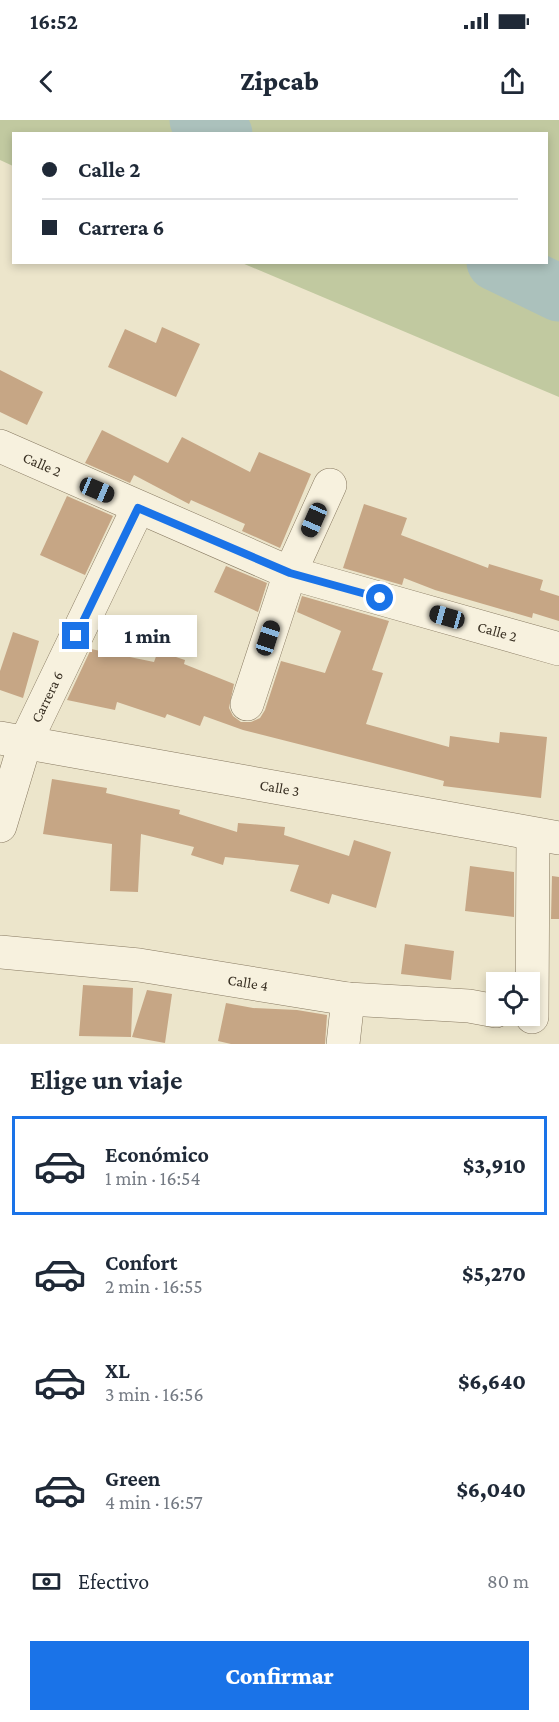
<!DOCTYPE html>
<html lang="es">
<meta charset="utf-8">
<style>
body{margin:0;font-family:"Crimson Pro",serif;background:#f6f6f7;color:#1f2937;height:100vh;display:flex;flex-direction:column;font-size:22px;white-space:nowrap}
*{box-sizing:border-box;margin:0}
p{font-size:20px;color:#747a83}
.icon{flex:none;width:33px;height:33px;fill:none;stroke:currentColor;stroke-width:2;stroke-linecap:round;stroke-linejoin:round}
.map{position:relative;height:924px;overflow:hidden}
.panel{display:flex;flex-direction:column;background:#fff;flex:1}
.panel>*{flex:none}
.top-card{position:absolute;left:12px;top:12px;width:536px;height:132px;border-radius:0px;box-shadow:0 3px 9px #0003;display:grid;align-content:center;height:132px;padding:0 30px;background:#fff}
.tools{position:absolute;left:486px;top:852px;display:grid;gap:12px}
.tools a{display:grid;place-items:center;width:54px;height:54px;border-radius:0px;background:#fff;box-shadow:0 3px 9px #0003;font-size:30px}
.end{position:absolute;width:27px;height:27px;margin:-14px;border:8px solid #1a73e8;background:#fff;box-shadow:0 0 0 3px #fff}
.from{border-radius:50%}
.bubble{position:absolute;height:42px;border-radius:0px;background:#fff;box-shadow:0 3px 9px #0003;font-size:20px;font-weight:800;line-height:42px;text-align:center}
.car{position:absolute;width:18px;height:36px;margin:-18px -9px;border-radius:8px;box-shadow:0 0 4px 2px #0007;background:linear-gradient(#222 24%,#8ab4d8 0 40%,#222 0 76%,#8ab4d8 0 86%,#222 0)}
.top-card b{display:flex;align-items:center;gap:21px;height:57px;font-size:22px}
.top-card b+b{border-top:2px solid #e0e1e3}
.top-card i{width:15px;height:15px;background:#1f2937}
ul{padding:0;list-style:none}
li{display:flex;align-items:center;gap:18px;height:99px;margin:0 12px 9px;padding:0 18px;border:3px solid transparent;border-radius:0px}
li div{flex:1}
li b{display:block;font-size:22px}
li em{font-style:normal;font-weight:800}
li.active{border-color:#1a73e8}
li>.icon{width:54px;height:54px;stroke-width:1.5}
h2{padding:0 30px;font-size:27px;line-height:72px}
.pay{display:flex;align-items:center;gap:15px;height:66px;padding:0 30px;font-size:22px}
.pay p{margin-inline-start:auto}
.cta{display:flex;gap:12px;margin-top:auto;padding:12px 30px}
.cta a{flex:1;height:69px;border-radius:0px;background:#1a73e8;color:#fff;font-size:24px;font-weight:800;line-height:69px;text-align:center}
.status{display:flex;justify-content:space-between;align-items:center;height:42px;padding:0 30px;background:#fff;direction:ltr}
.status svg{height:16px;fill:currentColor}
header{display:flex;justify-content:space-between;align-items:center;height:78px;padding:0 30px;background:#fff;font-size:27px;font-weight:800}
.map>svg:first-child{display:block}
.green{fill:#c1c9a0}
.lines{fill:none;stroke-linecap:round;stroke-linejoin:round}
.river{stroke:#abc1bc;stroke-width:57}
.building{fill:#c6a685}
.minor-casing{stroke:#877961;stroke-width:34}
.minor{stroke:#f7f1de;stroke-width:33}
.route{stroke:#1a73e8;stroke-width:8}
.labels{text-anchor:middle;stroke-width:4.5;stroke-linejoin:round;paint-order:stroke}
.street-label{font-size:15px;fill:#393023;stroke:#f4eeda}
</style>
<div class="status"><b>16:52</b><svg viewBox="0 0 49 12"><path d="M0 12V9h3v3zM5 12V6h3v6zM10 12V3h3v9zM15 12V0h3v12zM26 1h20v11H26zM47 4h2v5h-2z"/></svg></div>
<header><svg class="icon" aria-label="back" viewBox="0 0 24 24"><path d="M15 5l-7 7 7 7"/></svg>Zipcab<svg class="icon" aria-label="share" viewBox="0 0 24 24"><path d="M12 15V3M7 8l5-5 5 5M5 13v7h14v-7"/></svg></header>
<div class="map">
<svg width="559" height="924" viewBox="0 0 559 924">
<rect width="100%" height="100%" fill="#ece5cb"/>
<path class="green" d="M 0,0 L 559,0 L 559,277 L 242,143 L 546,142 L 546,14 L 14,14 L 13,46 L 0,40 Z"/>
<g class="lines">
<path class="river" d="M 198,0 L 224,14
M 495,142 L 559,173"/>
</g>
<path class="building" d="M 162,207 L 200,224 L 176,277 L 108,247 L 125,209 L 156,223 Z
M 0,250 L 43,272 L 27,305 L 0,292 Z
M 102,310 L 168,343 L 182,317 L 250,352 L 259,332 L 311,354 L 280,428 L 242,411 L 245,404 L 191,380 L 189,384 L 134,355 L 130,363 L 85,343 Z
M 67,376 L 113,396 L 85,455 L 40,435 Z
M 364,384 L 407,398 L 401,415 L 488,448 L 489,444 L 543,460 L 540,470 L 559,476 L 559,501 L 533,493 L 532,498 L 435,470 L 404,458 L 402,465 L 343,448 Z
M 226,446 L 267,463 L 258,492 L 214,472 Z
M 302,476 L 389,501 L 372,550 L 383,553 L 366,604 L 449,627 L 450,616 L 499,623 L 500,612 L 547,617 L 541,678 L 443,666 L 444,661 L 243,610 L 204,596 L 200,606 L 167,594 L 165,598 L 117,582 L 115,590 L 67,580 L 91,529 L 154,542 L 158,531 L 185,540 L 184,544 L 234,564 L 229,588 L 233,596 L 241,602 L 251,602 L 260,598 L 265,590 L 281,541 L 325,553 L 341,511 L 297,492 Z
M 13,512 L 39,521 L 23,578 L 0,570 L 0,551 Z
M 52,659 L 107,668 L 106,673 L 180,690 L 179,694 L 237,712 L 238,703 L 285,707 L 284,715 L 349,736 L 354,720 L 391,732 L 376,788 L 332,774 L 329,784 L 290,771 L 299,745 L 225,737 L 223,745 L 191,735 L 194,727 L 141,714 L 138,772 L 110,771 L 112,724 L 43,714 Z
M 470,746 L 514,752 L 514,797 L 465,791 Z
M 552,756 L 559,757 L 559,799 L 551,799 Z
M 405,824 L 454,831 L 451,860 L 401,854 Z
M 83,865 L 133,868 L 131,917 L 79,916 Z
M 147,870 L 172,874 L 165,923 L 132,917 Z
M 226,883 L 253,888 L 297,890 L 327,895 L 325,924 L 231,924 L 218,921 Z"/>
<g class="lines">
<defs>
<g id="minor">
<path id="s1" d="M 0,326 L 290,453 L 559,529"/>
<path d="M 247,584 L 290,453 L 330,365"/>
<path id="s2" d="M 0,618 L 559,718"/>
<path id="s3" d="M 0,706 L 25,623 L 138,388"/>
<path id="s4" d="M 0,832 L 139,845 L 348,879 L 469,886 L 496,891"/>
<path d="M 532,897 L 533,715"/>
<path d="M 343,924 L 348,879"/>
</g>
</defs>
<use href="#minor" class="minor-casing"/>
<use href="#minor" class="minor"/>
</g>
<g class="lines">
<path class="route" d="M 76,516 L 138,388 L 290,453 L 380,478"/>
</g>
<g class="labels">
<g class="street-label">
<text dy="5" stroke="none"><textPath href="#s1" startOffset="46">Calle 2</textPath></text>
<text dy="5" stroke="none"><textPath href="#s1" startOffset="532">Calle 2</textPath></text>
<text dy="5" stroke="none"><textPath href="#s3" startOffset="138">Carrera 6</textPath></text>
<text dy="5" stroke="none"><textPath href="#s2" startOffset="284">Calle 3</textPath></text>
<text dy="5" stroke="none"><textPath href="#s4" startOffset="250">Calle 4</textPath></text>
</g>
</g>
</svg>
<div class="tools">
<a><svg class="icon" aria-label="locate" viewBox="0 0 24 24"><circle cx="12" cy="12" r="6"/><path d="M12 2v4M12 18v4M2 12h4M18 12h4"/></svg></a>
</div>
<i class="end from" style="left:380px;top:478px"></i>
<i class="end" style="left:76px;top:516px"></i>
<div class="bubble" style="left:98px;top:495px;width:99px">1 min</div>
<i class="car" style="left:97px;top:370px;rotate:113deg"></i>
<i class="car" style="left:314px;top:400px;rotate:204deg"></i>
<i class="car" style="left:447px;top:497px;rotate:286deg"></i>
<i class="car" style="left:268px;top:518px;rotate:18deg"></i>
<div class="top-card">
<b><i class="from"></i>Calle 2</b>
<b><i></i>Carrera 6</b>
</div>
</div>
<section class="panel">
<h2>Elige un viaje</h2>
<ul>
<li class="active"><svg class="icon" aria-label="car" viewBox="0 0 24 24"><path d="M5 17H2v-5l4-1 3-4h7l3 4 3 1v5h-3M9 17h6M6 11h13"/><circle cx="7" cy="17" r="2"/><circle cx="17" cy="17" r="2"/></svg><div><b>Económico</b><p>1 min · 16:54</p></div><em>$3,910</em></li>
<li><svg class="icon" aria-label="car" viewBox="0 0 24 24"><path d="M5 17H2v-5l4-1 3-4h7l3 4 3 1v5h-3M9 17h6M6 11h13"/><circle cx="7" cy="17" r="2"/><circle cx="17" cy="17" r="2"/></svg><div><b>Confort</b><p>2 min · 16:55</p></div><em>$5,270</em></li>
<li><svg class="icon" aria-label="car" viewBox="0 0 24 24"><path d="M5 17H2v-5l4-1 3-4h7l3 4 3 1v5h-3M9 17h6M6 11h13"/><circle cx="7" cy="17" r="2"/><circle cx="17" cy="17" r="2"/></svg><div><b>XL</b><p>3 min · 16:56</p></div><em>$6,640</em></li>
<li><svg class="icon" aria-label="car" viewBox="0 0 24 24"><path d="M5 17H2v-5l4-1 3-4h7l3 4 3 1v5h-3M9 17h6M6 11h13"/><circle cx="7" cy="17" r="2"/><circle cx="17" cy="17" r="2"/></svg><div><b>Green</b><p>4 min · 16:57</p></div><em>$6,040</em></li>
</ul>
<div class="pay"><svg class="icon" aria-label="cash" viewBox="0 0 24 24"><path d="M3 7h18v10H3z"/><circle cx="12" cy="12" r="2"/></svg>Efectivo<p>80 m</p></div>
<div class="cta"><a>Confirmar</a></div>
</section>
